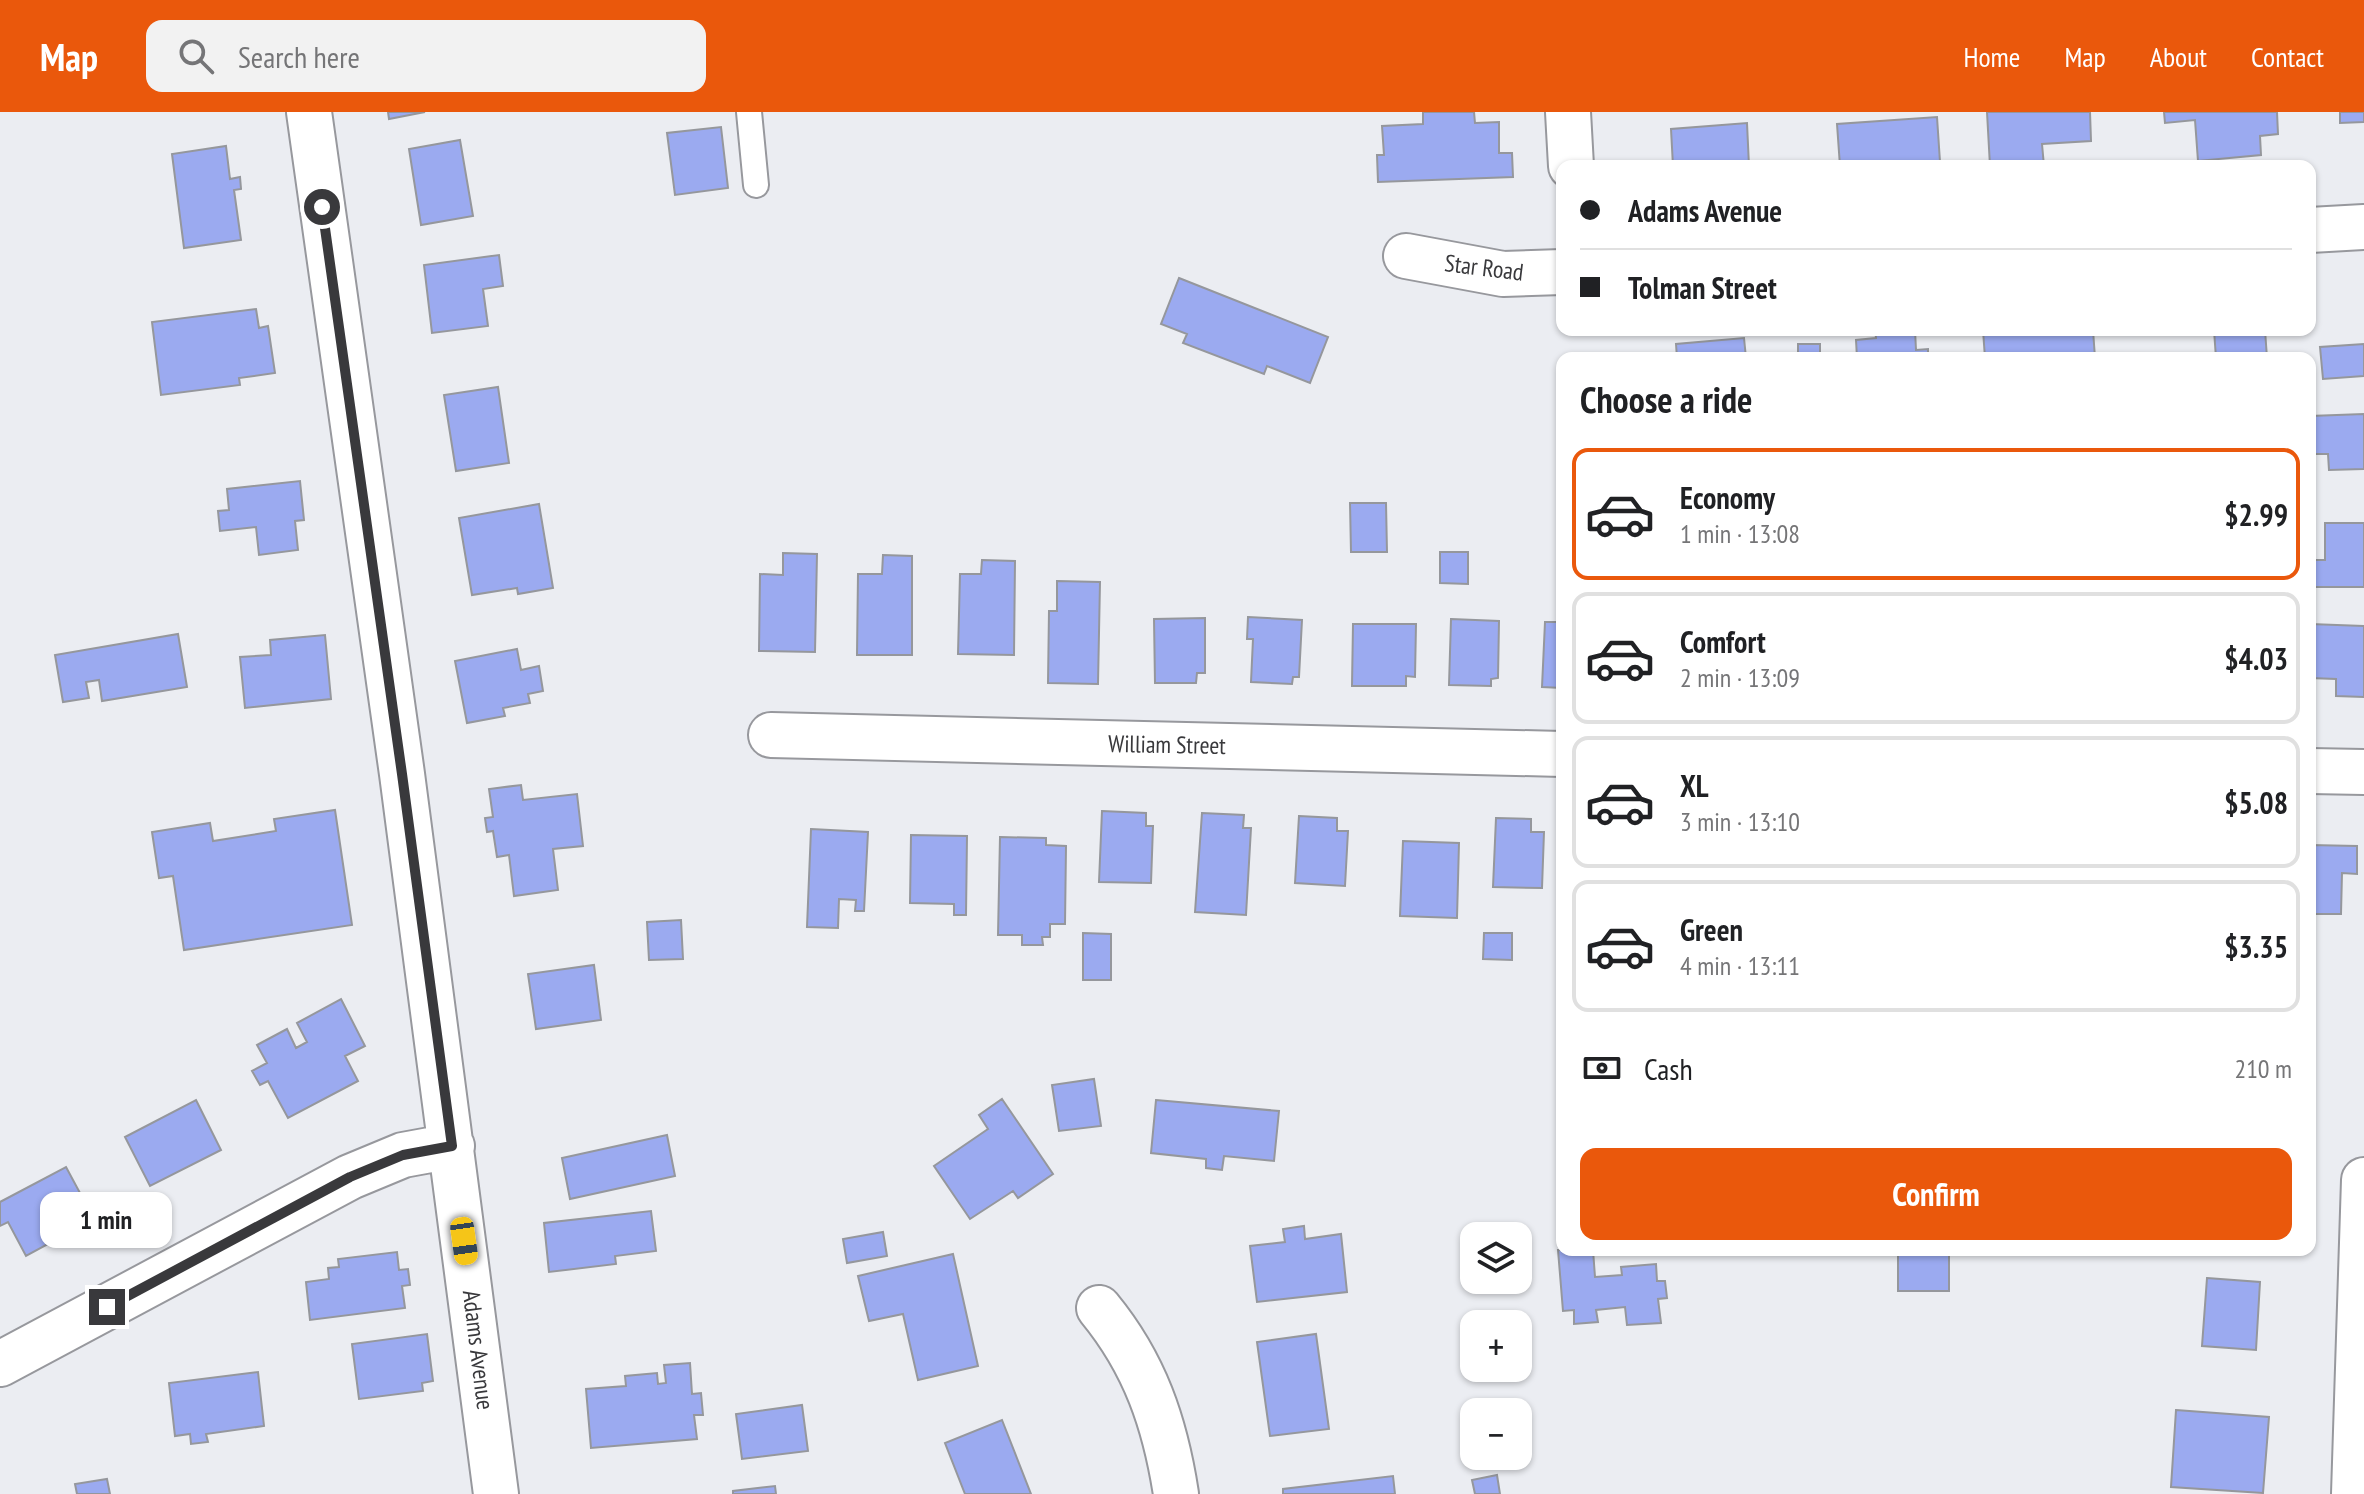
<!DOCTYPE html>
<meta charset="utf-8">
<style>
body{margin:0;font-family:"PT Sans Narrow",sans-serif;background:#f2f2f2;color:#202124;height:100vh;display:flex;flex-direction:column;font-size:30px;white-space:nowrap}
*{box-sizing:border-box;margin:0}
p{font-size:26px;color:#757577}
.icon{flex:none;width:44px;height:44px;fill:none;stroke:currentColor;stroke-width:2;stroke-linecap:round;stroke-linejoin:round}
.map{position:relative;flex:1;overflow:hidden}
.sheet{position:absolute;left:1556px;top:240px;width:760px;height:904px;display:flex;flex-direction:column;background:#fff;border-radius:16px;box-shadow:0 2px 6px #0004}
.sheet>*{flex:none}
.guide{position:absolute;left:1556px;top:48px;width:760px;height:176px;border-radius:16px;box-shadow:0 2px 6px #0004;display:grid;align-content:center;height:176px;padding:0 24px;background:#fff}
.controls{position:absolute;left:1460px;top:1110px;display:grid;gap:16px}
.controls a{display:grid;place-items:center;width:72px;height:72px;border-radius:16px;background:#fff;box-shadow:0 2px 6px #0004;font-size:40px}
.end{position:absolute;width:36px;height:36px;margin:-18px;border:10px solid #39393c;background:#fff;box-shadow:0 0 0 4px #fff}
.from{border-radius:50%}
.bubble{position:absolute;height:56px;border-radius:16px;background:#fff;box-shadow:0 2px 6px #0004;font-size:26px;font-weight:700;line-height:56px;text-align:center}
.car{position:absolute;width:24px;height:48px;margin:-24px -12px;border-radius:10px;box-shadow:0 0 6px 2px #0007;background:linear-gradient(#f5c518 24%,#345 0 40%,#f5c518 0 76%,#345 0 86%,#f5c518 0)}
.guide b{display:flex;align-items:center;gap:28px;height:76px;font-size:30px}
.guide b+b{border-top:2px solid #e0e0e0}
.guide i{width:20px;height:20px;background:#202124}
ul{padding:0;list-style:none}
li{display:flex;align-items:center;gap:24px;height:132px;margin:0 16px 12px;padding:0 8px;border:4px solid #e0e0e0;border-radius:16px}
li div{flex:1}
li b{display:block;font-size:30px}
li em{font-style:normal;font-weight:700}
li.active{border-color:#ea580c}
li>.icon{width:72px;height:72px;stroke-width:1.5}
h2{padding:0 24px;font-size:36px;line-height:96px}
.pay{display:flex;align-items:center;gap:20px;height:88px;padding:0 24px;font-size:30px}
.pay p{margin-inline-start:auto}
.button{display:flex;gap:16px;margin-top:auto;padding:16px 24px}
.button a{flex:1;height:92px;border-radius:16px;background:#ea580c;color:#fff;font-size:32px;font-weight:700;line-height:92px;text-align:center}
header{display:flex;align-items:center;gap:48px;box-sizing:border-box;height:112px;padding:0 40px;background:#ea580c;color:#fff}
header strong{font-size:38px}
nav{display:flex;gap:44px;margin-inline-start:auto;font-size:28px}
.search{width:560px;height:72px;background:#f2f2f2;display:flex;align-items:center;gap:20px;box-sizing:border-box;padding:0 28px;border-radius:16px;color:#757577;font-size:30px}
.map>svg:first-child{display:block}
.building{fill:#9baaf0;stroke:#95979c;stroke-width:2}
.lines{fill:none;stroke-linecap:round;stroke-linejoin:round}
.lane-casing{stroke:#97989d;stroke-width:28}
.street-casing{stroke:#97989d;stroke-width:48}
.secondary-casing{stroke:#97989d;stroke-width:48}
.lane{stroke:#fff;stroke-width:24}
.street{stroke:#fff;stroke-width:44}
.secondary{stroke:#fff;stroke-width:44}
.route{stroke:#39393c;stroke-width:10}
.labels{text-anchor:middle;stroke-width:6;stroke-linejoin:round;paint-order:stroke}
.street-label{font-size:24px;fill:#39393c;stroke:#fff}
</style>
<header>
<strong>Map</strong>
<div class="search"><svg class="icon" aria-label="search" viewBox="0 0 24 24"><circle cx="10" cy="10" r="6"/><path d="M15 15l6 6"/></svg>Search here</div>
<nav><a>Home</a><a>Map</a><a>About</a><a>Contact</a></nav>
</header>
<div class="map">
<svg width="2364" height="1382" viewBox="0 0 2364 1382">
<rect width="100%" height="100%" fill="#ebedf2"/>
<path class="building" d="M 388,0 L 425,0 L 389,7 Z
M 1423,0 L 1474,0 L 1475,11 L 1499,10 L 1499,41 L 1512,41 L 1513,65 L 1378,70 L 1377,43 L 1384,43 L 1382,14 L 1423,12 Z
M 1987,0 L 2090,0 L 2091,29 L 2042,32 L 2044,54 L 1990,54 Z
M 2164,0 L 2277,0 L 2278,22 L 2260,24 L 2261,43 L 2198,49 L 2195,8 L 2165,11 Z
M 2340,0 L 2364,0 L 2364,10 L 2340,11 Z
M 1937,5 L 1940,50 L 1895,54 L 1840,54 L 1837,12 Z
M 1747,11 L 1749,54 L 1673,54 L 1671,17 Z
M 721,15 L 728,76 L 675,83 L 667,21 Z
M 460,28 L 473,104 L 421,113 L 409,37 Z
M 226,34 L 230,67 L 240,65 L 241,77 L 234,78 L 241,128 L 184,136 L 172,42 Z
M 499,143 L 503,174 L 483,177 L 488,214 L 432,221 L 424,153 Z
M 1179,166 L 1328,225 L 1310,271 L 1267,254 L 1264,262 L 1183,231 L 1187,222 L 1161,212 Z
M 256,197 L 259,216 L 268,214 L 275,261 L 239,266 L 240,273 L 161,283 L 152,210 Z
M 1875,218 L 1915,218 L 1916,238 L 1928,237 L 1928,246 L 1857,246 L 1856,228 L 1876,226 Z
M 1983,218 L 2093,218 L 2095,246 L 1985,246 Z
M 2214,218 L 2265,218 L 2267,246 L 2216,246 Z
M 1744,226 L 1746,246 L 1677,246 L 1676,232 Z
M 1798,232 L 1820,232 L 1820,246 L 1798,246 Z
M 2364,232 L 2364,264 L 2323,267 L 2320,235 Z
M 498,275 L 509,351 L 456,359 L 444,283 Z
M 2364,302 L 2364,357 L 2329,358 L 2328,342 L 2310,342 L 2310,304 Z
M 300,369 L 304,408 L 295,409 L 298,438 L 259,443 L 256,415 L 220,419 L 218,399 L 229,398 L 227,377 Z
M 1350,391 L 1386,391 L 1387,440 L 1351,440 Z
M 539,392 L 553,476 L 518,482 L 517,476 L 472,483 L 459,406 Z
M 2325,411 L 2364,411 L 2364,475 L 2310,475 L 2310,448 L 2325,448 Z
M 1440,440 L 1468,440 L 1468,472 L 1440,471 Z
M 783,441 L 817,442 L 815,540 L 759,539 L 760,462 L 783,463 Z
M 883,443 L 912,444 L 912,543 L 857,543 L 858,462 L 882,462 Z
M 982,448 L 1015,449 L 1014,543 L 958,542 L 960,462 L 981,462 Z
M 1057,469 L 1100,470 L 1098,572 L 1048,571 L 1049,499 L 1057,499 Z
M 1248,505 L 1302,508 L 1299,565 L 1293,565 L 1292,572 L 1251,570 L 1253,527 L 1247,527 Z
M 1205,506 L 1205,561 L 1197,561 L 1196,571 L 1155,571 L 1154,507 Z
M 1451,507 L 1499,509 L 1498,566 L 1491,567 L 1491,574 L 1449,573 Z
M 1545,510 L 1562,510 L 1562,576 L 1542,575 Z
M 1353,512 L 1416,512 L 1415,565 L 1406,564 L 1406,574 L 1352,574 Z
M 2310,512 L 2364,514 L 2364,585 L 2336,584 L 2336,567 L 2310,566 Z
M 178,522 L 187,575 L 102,589 L 99,568 L 86,570 L 89,586 L 63,590 L 55,543 Z
M 325,523 L 331,587 L 245,596 L 240,545 L 271,543 L 270,528 Z
M 517,537 L 521,558 L 539,554 L 543,579 L 528,582 L 530,591 L 503,596 L 505,604 L 467,611 L 455,549 Z
M 521,673 L 523,688 L 577,682 L 583,734 L 553,737 L 558,778 L 514,784 L 509,743 L 497,745 L 493,719 L 487,720 L 485,706 L 493,705 L 489,677 Z
M 335,698 L 352,813 L 184,838 L 173,764 L 159,766 L 152,720 L 210,711 L 213,729 L 276,719 L 274,707 Z
M 1102,699 L 1146,701 L 1146,714 L 1153,714 L 1151,771 L 1099,770 Z
M 1202,701 L 1244,703 L 1243,716 L 1251,716 L 1246,803 L 1195,800 Z
M 1299,704 L 1337,706 L 1337,719 L 1348,719 L 1345,774 L 1295,771 Z
M 1496,706 L 1531,707 L 1531,720 L 1544,720 L 1542,776 L 1493,775 Z
M 811,717 L 868,720 L 864,799 L 855,799 L 856,788 L 839,787 L 838,816 L 807,815 Z
M 911,723 L 967,724 L 966,803 L 954,803 L 954,792 L 910,791 Z
M 1000,725 L 1046,726 L 1046,733 L 1066,734 L 1065,812 L 1050,812 L 1050,825 L 1042,825 L 1043,833 L 1022,833 L 1022,823 L 998,823 Z
M 1403,729 L 1459,731 L 1457,806 L 1400,804 Z
M 2310,733 L 2357,734 L 2357,762 L 2342,761 L 2341,802 L 2310,802 Z
M 681,808 L 683,847 L 649,848 L 647,810 Z
M 1083,821 L 1111,822 L 1111,868 L 1083,868 Z
M 1484,821 L 1512,821 L 1512,848 L 1483,847 Z
M 594,853 L 601,908 L 536,917 L 528,862 Z
M 341,887 L 365,934 L 345,944 L 358,969 L 288,1006 L 268,969 L 260,973 L 252,959 L 267,951 L 257,933 L 287,917 L 296,936 L 307,930 L 297,911 Z
M 1094,967 L 1101,1014 L 1059,1019 L 1052,973 Z
M 1002,987 L 1053,1062 L 1018,1086 L 1013,1079 L 970,1107 L 934,1054 L 988,1017 L 979,1003 Z
M 196,988 L 221,1038 L 150,1074 L 125,1025 Z
M 1156,988 L 1279,999 L 1274,1049 L 1224,1044 L 1222,1058 L 1206,1056 L 1206,1047 L 1151,1041 Z
M 667,1023 L 675,1064 L 570,1087 L 562,1046 Z
M 66,1055 L 94,1107 L 26,1144 L 8,1110 L 0,1114 L 0,1090 Z
M 651,1099 L 656,1139 L 615,1144 L 616,1152 L 549,1160 L 544,1111 Z
M 1304,1114 L 1305,1127 L 1341,1122 L 1347,1180 L 1257,1190 L 1250,1134 L 1285,1130 L 1283,1117 Z
M 883,1120 L 887,1144 L 847,1151 L 843,1127 Z
M 1558,1138 L 1593,1138 L 1595,1165 L 1622,1163 L 1621,1155 L 1656,1152 L 1657,1169 L 1665,1169 L 1667,1186 L 1658,1187 L 1661,1211 L 1627,1213 L 1625,1195 L 1596,1198 L 1598,1210 L 1574,1212 L 1574,1198 L 1563,1199 Z
M 1898,1138 L 1949,1138 L 1949,1179 L 1898,1179 Z
M 397,1140 L 399,1158 L 408,1157 L 410,1173 L 402,1174 L 405,1196 L 310,1208 L 306,1170 L 329,1167 L 328,1156 L 339,1155 L 338,1147 Z
M 953,1142 L 978,1254 L 918,1268 L 903,1202 L 869,1209 L 858,1164 Z
M 2207,1166 L 2260,1170 L 2256,1238 L 2202,1234 Z
M 427,1222 L 433,1269 L 422,1271 L 423,1279 L 359,1287 L 352,1232 Z
M 1316,1222 L 1329,1317 L 1270,1324 L 1257,1230 Z
M 690,1251 L 692,1282 L 701,1281 L 703,1303 L 694,1303 L 697,1327 L 591,1336 L 586,1277 L 626,1274 L 625,1264 L 657,1261 L 658,1272 L 666,1271 L 664,1253 Z
M 258,1260 L 264,1314 L 206,1322 L 208,1330 L 191,1332 L 190,1322 L 175,1324 L 169,1271 Z
M 802,1293 L 808,1339 L 742,1347 L 736,1302 Z
M 2176,1298 L 2269,1305 L 2263,1381 L 2171,1375 Z
M 1002,1308 L 1031,1382 L 965,1382 L 945,1331 Z
M 1497,1363 L 1500,1382 L 1475,1382 L 1472,1368 Z
M 1393,1364 L 1395,1382 L 1283,1382 L 1283,1377 Z
M 107,1367 L 110,1382 L 77,1382 L 75,1372 Z
M 775,1374 L 776,1382 L 733,1382 L 733,1379 Z"/>
<g class="lines">
<defs>
<path id="lane" d="M 749,0 L 756,73"/>
<path id="street" d="M 309,0 L 402,662 L 496,1382
M 1568,0 L 1571,54
M 2310,118 L 2364,115
M 1406,144 L 1503,162 L 1562,160
M 771,623 L 1562,642
M 2310,659 L 2364,660
M 1099,1196 C 1145,1252 1165,1311 1176,1382
M 0,1252 L 350,1065 L 403,1043 L 452,1034"/>
<path id="secondary" d="M 2354,1382 L 2364,1068"/>
</defs>
<use href="#lane" class="lane-casing"/>
<use href="#street" class="street-casing"/>
<use href="#secondary" class="secondary-casing"/>
<use href="#lane" class="lane"/>
<use href="#street" class="street"/>
<use href="#secondary" class="secondary"/>
</g>
<g class="lines">
<path class="route" d="M 107,1195 L 350,1065 L 403,1043 L 452,1034 L 402,662 L 322,95"/>
</g>
<g class="labels">
<g class="street-label">
<text transform="translate(1484 156) rotate(7)" y="8">Star Road</text>
<text transform="translate(1167 633) rotate(1)" y="8">William Street</text>
<text transform="translate(478 1238) rotate(83)" y="8">Adams Avenue</text>
</g>
</g>
</svg>
<div class="controls">
<a><svg class="icon" aria-label="layers" viewBox="0 0 24 24"><path d="M12 4l9 5-9 5-9-5zM3 14l9 5 9-5"/></svg></a>
<a>+</a>
<a>−</a>
</div>
<i class="end from" style="left:322px;top:95px"></i>
<i class="end" style="left:107px;top:1195px"></i>
<div class="bubble" style="left:40px;top:1080px;width:132px">1 min</div>
<i class="car" style="left:464px;top:1129px;rotate:172deg"></i>
<div class="guide">
<b><i class="from"></i>Adams Avenue</b>
<b><i></i>Tolman Street</b>
</div>
<section class="sheet">
<h2>Choose a ride</h2>
<ul>
<li class="active"><svg class="icon" aria-label="car" viewBox="0 0 24 24"><path d="M5 17H2v-5l4-1 3-4h7l3 4 3 1v5h-3M9 17h6M6 11h13"/><circle cx="7" cy="17" r="2"/><circle cx="17" cy="17" r="2"/></svg><div><b>Economy</b><p>1 min · 13:08</p></div><em>$2.99</em></li>
<li><svg class="icon" aria-label="car" viewBox="0 0 24 24"><path d="M5 17H2v-5l4-1 3-4h7l3 4 3 1v5h-3M9 17h6M6 11h13"/><circle cx="7" cy="17" r="2"/><circle cx="17" cy="17" r="2"/></svg><div><b>Comfort</b><p>2 min · 13:09</p></div><em>$4.03</em></li>
<li><svg class="icon" aria-label="car" viewBox="0 0 24 24"><path d="M5 17H2v-5l4-1 3-4h7l3 4 3 1v5h-3M9 17h6M6 11h13"/><circle cx="7" cy="17" r="2"/><circle cx="17" cy="17" r="2"/></svg><div><b>XL</b><p>3 min · 13:10</p></div><em>$5.08</em></li>
<li><svg class="icon" aria-label="car" viewBox="0 0 24 24"><path d="M5 17H2v-5l4-1 3-4h7l3 4 3 1v5h-3M9 17h6M6 11h13"/><circle cx="7" cy="17" r="2"/><circle cx="17" cy="17" r="2"/></svg><div><b>Green</b><p>4 min · 13:11</p></div><em>$3.35</em></li>
</ul>
<div class="pay"><svg class="icon" aria-label="cash" viewBox="0 0 24 24"><path d="M3 7h18v10H3z"/><circle cx="12" cy="12" r="2"/></svg>Cash<p>210 m</p></div>
<div class="button"><a>Confirm</a></div>
</section>
</div>
